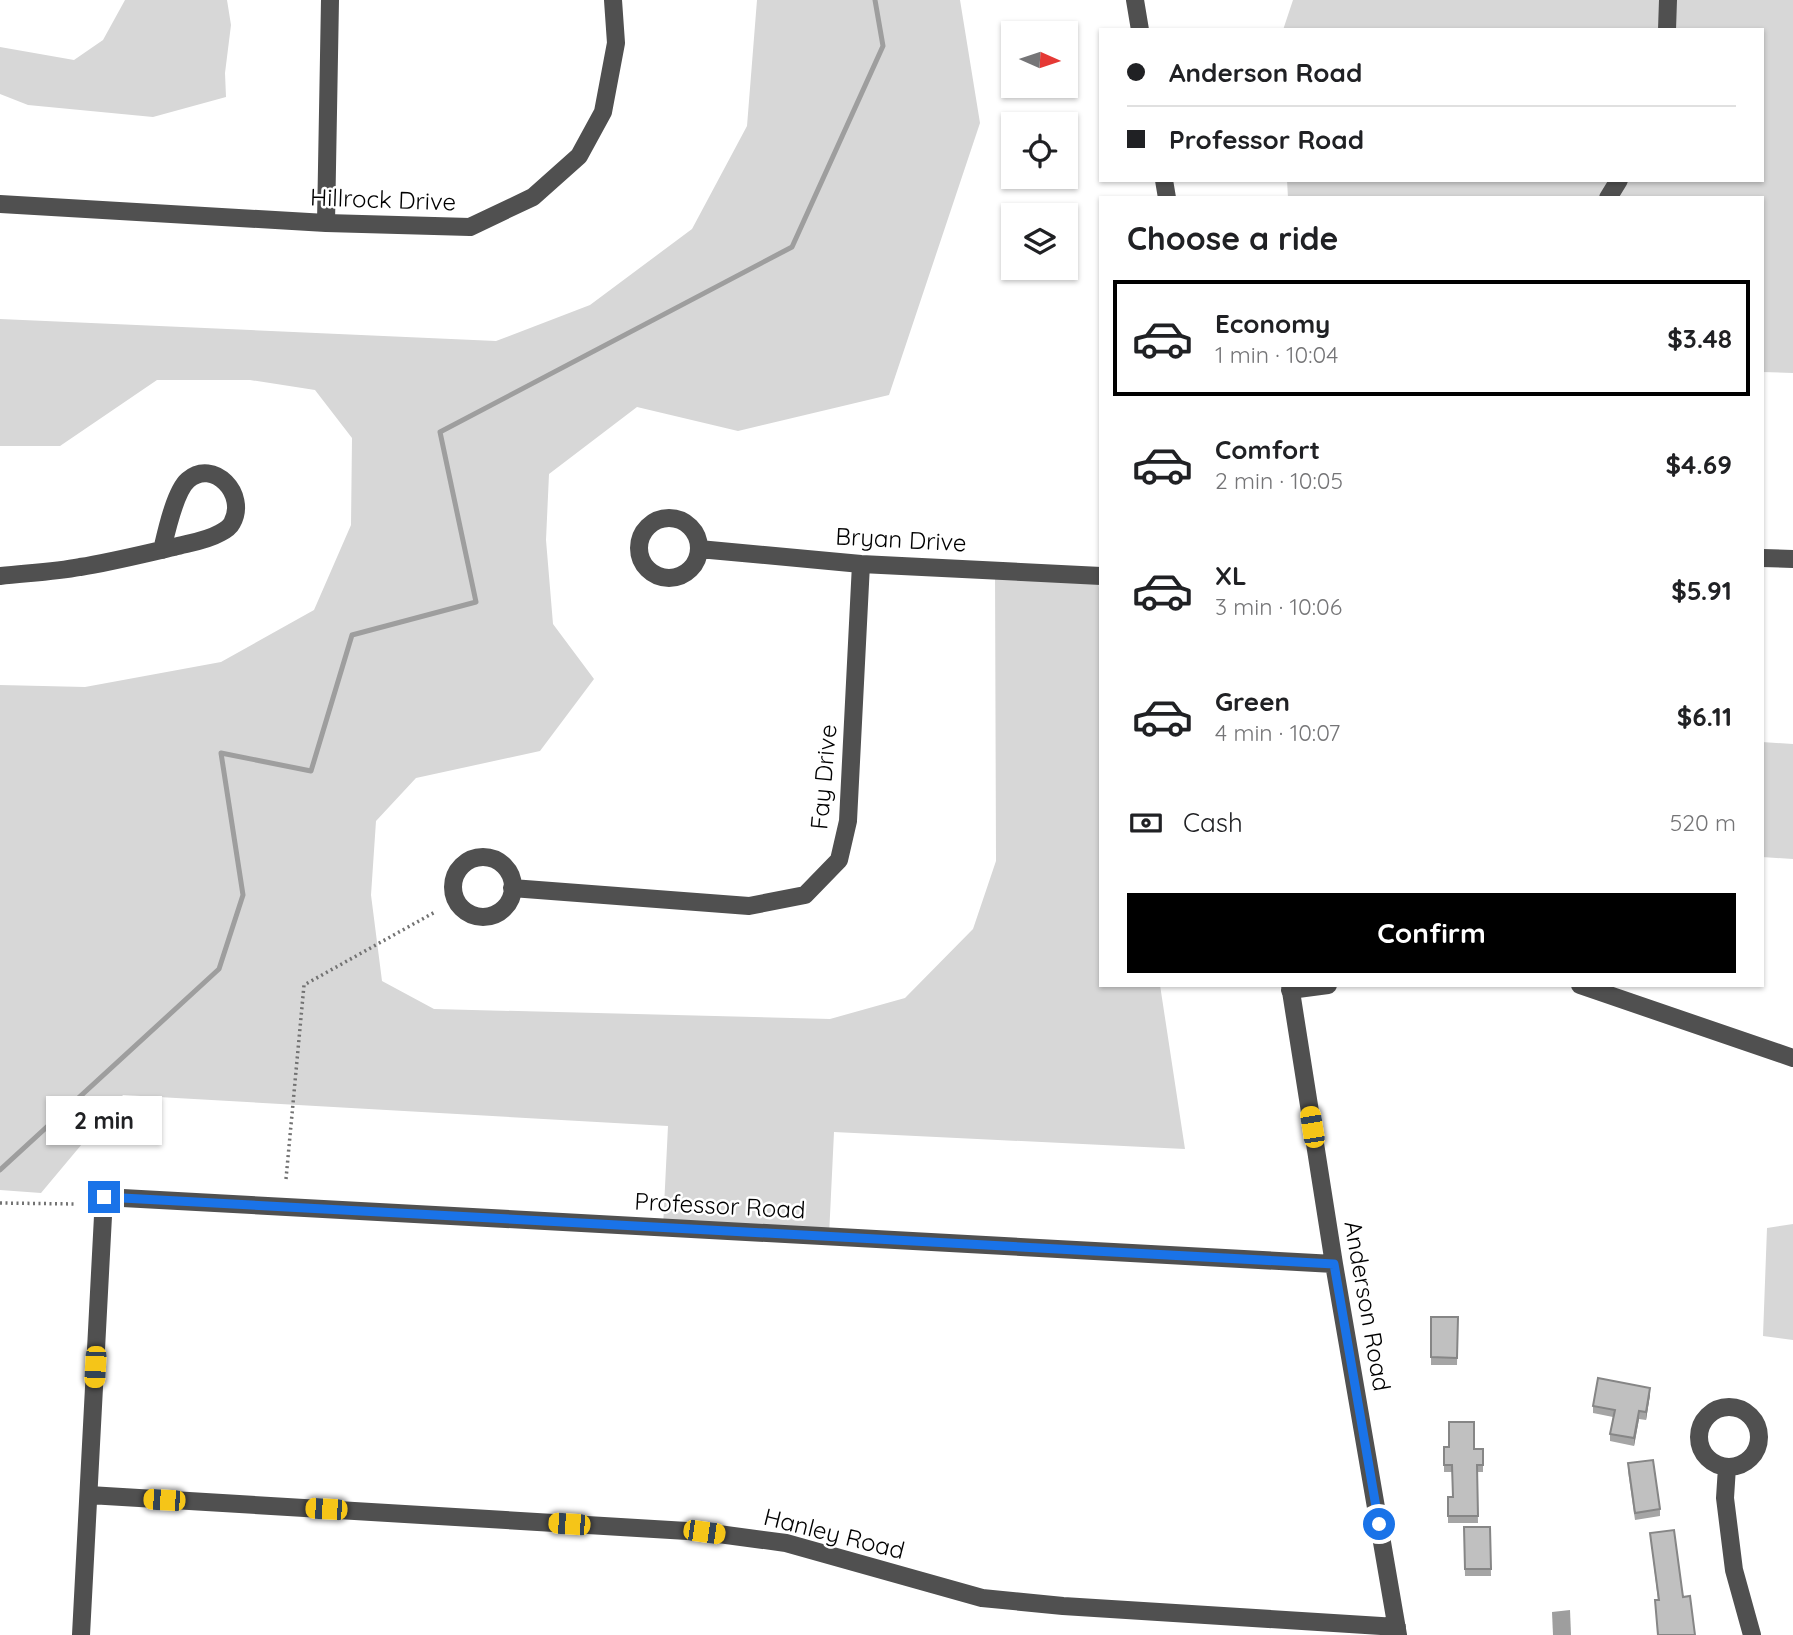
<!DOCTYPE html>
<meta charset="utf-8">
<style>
body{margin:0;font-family:Quicksand,sans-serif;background:#f6f6f6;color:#202124;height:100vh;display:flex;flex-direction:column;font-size:26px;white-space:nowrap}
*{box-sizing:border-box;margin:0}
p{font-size:23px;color:#757577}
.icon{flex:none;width:38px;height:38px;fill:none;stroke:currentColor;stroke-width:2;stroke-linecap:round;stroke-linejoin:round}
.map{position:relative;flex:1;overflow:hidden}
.sheet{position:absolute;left:1099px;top:196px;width:665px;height:791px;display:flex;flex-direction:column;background:#fff;border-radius:0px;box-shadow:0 2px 5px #0004}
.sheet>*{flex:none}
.top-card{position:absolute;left:1099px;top:28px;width:665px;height:154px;border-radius:0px;box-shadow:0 2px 5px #0004;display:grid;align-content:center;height:154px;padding:0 28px;background:#fff}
.needle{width:46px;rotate:93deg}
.fabs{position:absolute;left:1001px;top:21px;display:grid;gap:14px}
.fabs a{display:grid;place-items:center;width:77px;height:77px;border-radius:0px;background:#fff;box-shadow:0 2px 5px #0004;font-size:35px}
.end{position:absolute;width:32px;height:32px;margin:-16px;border:9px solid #1a73e8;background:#fff;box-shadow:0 0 0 4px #fff}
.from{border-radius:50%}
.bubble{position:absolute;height:49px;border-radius:0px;background:#fff;box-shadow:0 2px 5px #0004;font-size:23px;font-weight:700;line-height:49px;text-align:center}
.car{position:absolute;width:21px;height:42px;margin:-21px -10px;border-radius:9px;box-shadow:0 0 5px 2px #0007;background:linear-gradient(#f5c518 24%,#345 0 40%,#f5c518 0 76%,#345 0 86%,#f5c518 0)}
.top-card b{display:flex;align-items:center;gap:24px;height:66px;font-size:26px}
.top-card b+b{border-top:2px solid #e0e0e0}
.top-card i{width:18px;height:18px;background:#202124}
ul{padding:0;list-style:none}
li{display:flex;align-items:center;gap:21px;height:116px;margin:0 14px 10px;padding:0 14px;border:4px solid transparent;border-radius:0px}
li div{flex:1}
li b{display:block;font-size:26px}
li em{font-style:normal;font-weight:700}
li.selected{border-color:#000}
li>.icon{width:63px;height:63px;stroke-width:1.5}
h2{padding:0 28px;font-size:32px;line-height:84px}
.pay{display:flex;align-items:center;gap:18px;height:77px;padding:0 28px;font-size:26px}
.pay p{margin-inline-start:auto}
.button{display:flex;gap:14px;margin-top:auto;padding:14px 28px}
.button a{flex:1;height:80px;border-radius:0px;background:#000;color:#fff;font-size:28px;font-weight:700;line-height:80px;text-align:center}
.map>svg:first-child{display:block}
.green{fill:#d7d7d7}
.water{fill:#9e9e9e}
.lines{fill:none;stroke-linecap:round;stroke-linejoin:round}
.stream{stroke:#9e9e9e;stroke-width:5}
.path{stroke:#727272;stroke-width:3.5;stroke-dasharray:2 3.5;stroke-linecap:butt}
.minor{stroke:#505050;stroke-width:18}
.wall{fill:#a5a5a5}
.shaded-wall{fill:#868686}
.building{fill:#c0c0c0;stroke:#868686;stroke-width:2}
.route{stroke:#1a73e8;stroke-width:9}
.labels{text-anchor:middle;stroke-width:5;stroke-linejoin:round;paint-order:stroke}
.street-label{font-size:24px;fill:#000;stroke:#fff}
</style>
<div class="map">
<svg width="1793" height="1635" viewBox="0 0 1793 1635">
<rect width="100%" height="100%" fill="#fff"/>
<path class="green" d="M 125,0 L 227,0 L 231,25 L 225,73 L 226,97 L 153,117 L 28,105 L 0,94 L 0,47 L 74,60 L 103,40 Z
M 757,0 L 960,0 L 980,123 L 889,395 L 738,431 L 637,407 L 549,474 L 546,540 L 553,624 L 594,679 L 540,751 L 416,778 L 376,821 L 371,895 L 382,981 L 434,1009 L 830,1019 L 905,998 L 973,929 L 996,861 L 995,570 L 1097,575 L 1101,601 L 1101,985 L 1160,985 L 1185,1149 L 834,1132 L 829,1236 L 663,1227 L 668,1126 L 123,1095 L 41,1193 L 0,1190 L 0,685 L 85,687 L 221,662 L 314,610 L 351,525 L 352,438 L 315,390 L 250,380 L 157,380 L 60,446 L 0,446 L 0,319 L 496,341 L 590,305 L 692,229 L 747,126 Z
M 1293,0 L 1793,0 L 1793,373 L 1762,372 L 1762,198 L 1288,198 L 1287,180 L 1762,180 L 1762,30 L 1283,30 Z
M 1762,742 L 1793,744 L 1793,859 L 1762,857 Z
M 1793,1224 L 1793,1340 L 1763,1336 L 1767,1228 Z"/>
<path class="water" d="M 1570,1610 L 1571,1635 L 1553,1635 L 1552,1612 Z"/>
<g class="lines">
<path class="stream" d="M 0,1170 L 219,969 L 243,895 L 221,753 L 311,771 L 352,635 L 476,602 L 440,432 L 792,247 L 883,46 L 875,0"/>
<path class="path" d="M 286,1179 L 304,985 L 435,912
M 0,1203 L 77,1204"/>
<path class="minor" d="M 1135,0 L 1140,30
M 1667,30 L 1668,0
M 1164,180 L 1167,198
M 1608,198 L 1619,180
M 0,204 L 326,223 L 470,227 L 533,197 L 579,156 L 603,112 L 616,43 L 613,0
M 326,223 L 330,0
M639 548a30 30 0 1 1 60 0a30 30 0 1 1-60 0Z
M 699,549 L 861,564 L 1101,576
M 1762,558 L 1793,559
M 0,576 C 26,573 54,572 80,567 C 111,562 143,554 174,547 C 189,543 206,541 220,533 C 224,531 230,527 232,523 C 248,494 213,458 188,480 C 175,491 166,533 162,550
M453 887a30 30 0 1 1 60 0a30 30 0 1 1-60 0Z
M 512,888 L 749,906 L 805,895 L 839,860 L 848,821 L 861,564
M 1290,985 L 1334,1264 L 1398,1635
M 1580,985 L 1793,1058
M 1290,990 L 1328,985
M1699 1437a30 30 0 1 1 60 0a30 30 0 1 1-60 0Z
M 1727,1467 L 1725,1498 L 1734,1570 L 1752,1635
M 89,1495 L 704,1532 L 786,1543 L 982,1598 L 1063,1606 L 1397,1627
M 81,1635 L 104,1197 L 1334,1264"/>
</g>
<path class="wall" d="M 1431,1317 L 1458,1317 L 1457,1365 L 1431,1365 Z
M 1650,1395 L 1646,1420 L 1639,1419 L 1634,1446 L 1610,1441 L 1610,1434 L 1613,1417 L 1593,1413 L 1593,1406 Z
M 1444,1447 L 1483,1449 L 1483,1472 L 1477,1472 L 1478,1523 L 1448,1523 L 1448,1497 L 1453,1497 L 1452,1472 L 1444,1472 Z
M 1628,1463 L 1660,1509 L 1660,1516 L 1635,1520 L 1628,1471 Z
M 1464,1527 L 1490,1527 L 1491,1576 L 1465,1576 Z
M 1650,1533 L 1683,1597 L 1695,1635 L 1658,1635 L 1655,1600 L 1658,1600 Z"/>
<path class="shaded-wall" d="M 1650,1388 L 1650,1395 L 1646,1420 L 1646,1412 Z
M 1639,1411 L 1639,1419 L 1634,1446 L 1634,1438 Z"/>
<path class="building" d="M 1431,1317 L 1458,1317 L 1457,1358 L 1431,1357 Z
M 1598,1378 L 1650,1388 L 1646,1412 L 1639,1411 L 1634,1438 L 1610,1434 L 1615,1410 L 1593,1406 Z
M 1449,1422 L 1474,1422 L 1474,1449 L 1483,1449 L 1483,1465 L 1477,1465 L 1478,1516 L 1448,1516 L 1448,1497 L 1453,1497 L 1452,1465 L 1444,1465 L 1444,1447 L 1449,1447 Z
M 1653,1460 L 1660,1509 L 1635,1513 L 1628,1463 Z
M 1464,1527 L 1490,1527 L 1491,1569 L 1465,1569 Z
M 1674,1530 L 1683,1597 L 1690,1596 L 1695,1635 L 1658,1635 L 1655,1600 L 1659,1600 L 1650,1533 Z"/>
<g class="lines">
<path class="route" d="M 104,1197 L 1334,1264 L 1379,1524"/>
</g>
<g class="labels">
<g class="street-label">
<text transform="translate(383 200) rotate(2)" y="8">Hillrock Drive</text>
<text transform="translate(901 540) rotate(3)" y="8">Bryan Drive</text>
<text transform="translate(824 777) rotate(-85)" y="8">Fay Drive</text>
<text transform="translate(720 1206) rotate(3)" y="8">Professor Road</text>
<text transform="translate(1367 1306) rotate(80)" y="8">Anderson Road</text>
<text transform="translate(834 1534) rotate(14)" y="8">Hanley Road</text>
</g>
</g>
</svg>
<div class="fabs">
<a><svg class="needle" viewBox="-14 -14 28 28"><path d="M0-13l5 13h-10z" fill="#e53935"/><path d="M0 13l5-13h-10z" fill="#757577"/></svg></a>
<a><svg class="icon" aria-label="locate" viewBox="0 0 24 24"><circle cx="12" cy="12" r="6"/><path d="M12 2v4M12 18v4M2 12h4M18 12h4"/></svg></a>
<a><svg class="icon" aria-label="layers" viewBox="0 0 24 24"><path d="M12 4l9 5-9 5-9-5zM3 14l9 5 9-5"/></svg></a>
</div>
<i class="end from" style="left:1379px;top:1524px"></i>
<i class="end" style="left:104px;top:1197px"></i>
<div class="bubble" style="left:46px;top:1096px;width:116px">2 min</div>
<i class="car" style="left:1312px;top:1127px;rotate:351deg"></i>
<i class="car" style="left:95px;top:1367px;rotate:183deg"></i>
<i class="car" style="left:164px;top:1500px;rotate:273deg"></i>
<i class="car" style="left:326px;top:1509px;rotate:273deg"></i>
<i class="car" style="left:569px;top:1524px;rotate:274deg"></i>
<i class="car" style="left:704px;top:1532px;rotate:98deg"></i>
<div class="top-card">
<b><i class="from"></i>Anderson Road</b>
<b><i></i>Professor Road</b>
</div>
<section class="sheet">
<h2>Choose a ride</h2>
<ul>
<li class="selected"><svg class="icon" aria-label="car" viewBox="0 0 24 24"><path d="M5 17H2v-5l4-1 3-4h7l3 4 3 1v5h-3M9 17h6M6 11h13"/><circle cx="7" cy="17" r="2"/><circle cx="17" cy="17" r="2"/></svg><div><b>Economy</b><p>1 min · 10:04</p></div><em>$3.48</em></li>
<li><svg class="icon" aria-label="car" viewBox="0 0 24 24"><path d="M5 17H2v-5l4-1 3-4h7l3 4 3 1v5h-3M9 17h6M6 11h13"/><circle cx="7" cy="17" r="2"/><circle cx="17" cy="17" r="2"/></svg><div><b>Comfort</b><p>2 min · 10:05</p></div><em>$4.69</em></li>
<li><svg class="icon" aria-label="car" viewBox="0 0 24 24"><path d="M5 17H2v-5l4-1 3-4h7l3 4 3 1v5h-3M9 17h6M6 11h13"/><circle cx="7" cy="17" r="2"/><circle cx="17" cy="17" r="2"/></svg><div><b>XL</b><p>3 min · 10:06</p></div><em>$5.91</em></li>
<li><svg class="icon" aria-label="car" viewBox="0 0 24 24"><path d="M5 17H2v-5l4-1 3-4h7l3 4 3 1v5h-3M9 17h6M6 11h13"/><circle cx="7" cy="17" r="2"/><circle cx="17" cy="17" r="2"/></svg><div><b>Green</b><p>4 min · 10:07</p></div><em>$6.11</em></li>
</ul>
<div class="pay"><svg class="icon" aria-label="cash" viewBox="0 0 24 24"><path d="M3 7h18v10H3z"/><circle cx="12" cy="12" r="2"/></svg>Cash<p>520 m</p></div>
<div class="button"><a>Confirm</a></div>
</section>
</div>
